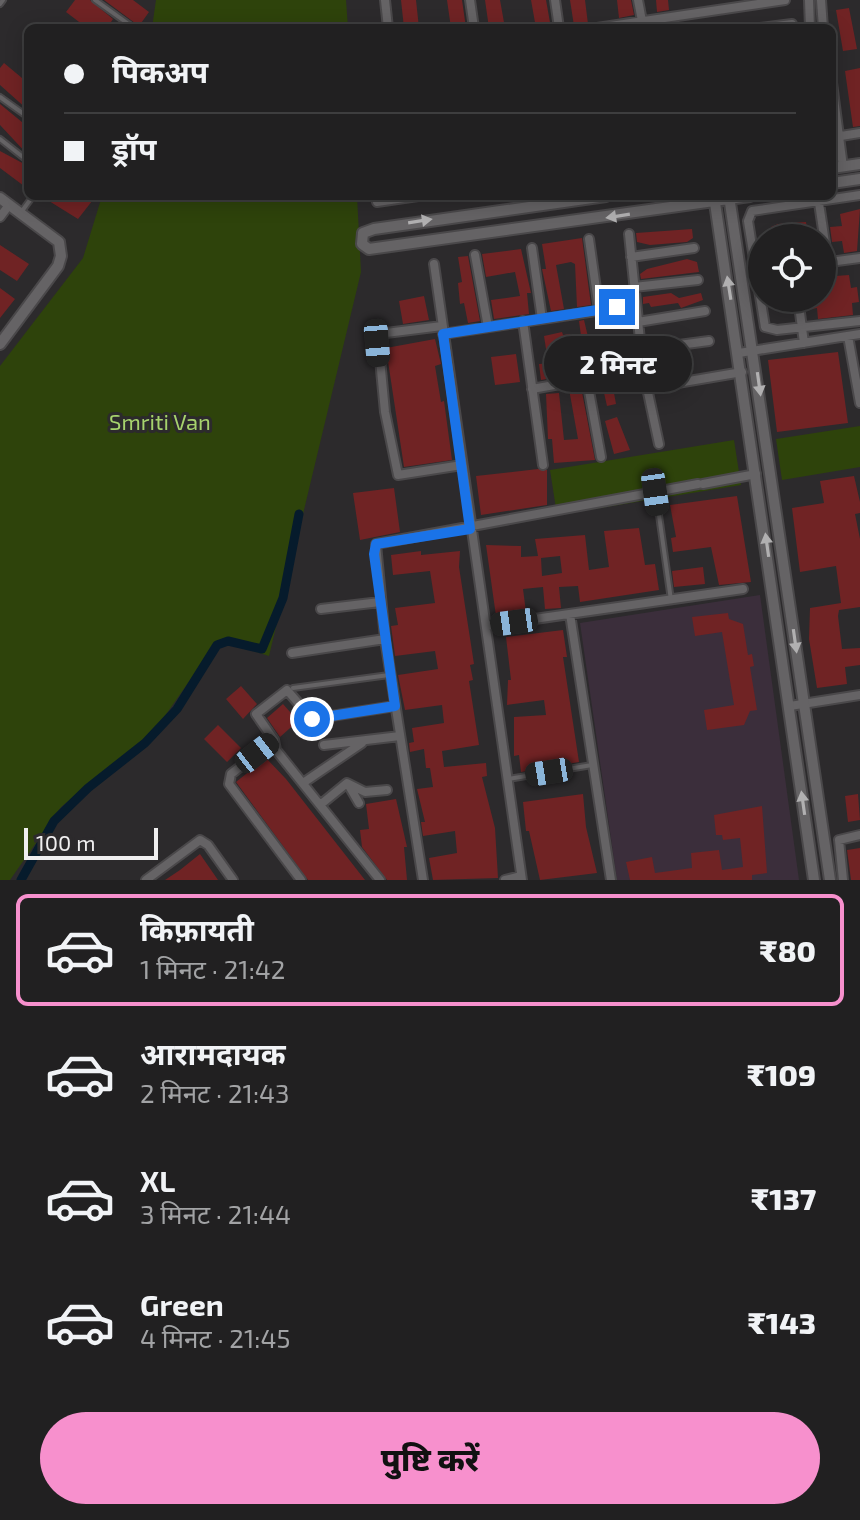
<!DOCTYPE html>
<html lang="hi">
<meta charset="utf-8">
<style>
body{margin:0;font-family:"Exo 2","Noto Sans Devanagari",sans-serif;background:#2d2d2e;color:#f1f3f6;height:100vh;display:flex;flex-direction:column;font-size:30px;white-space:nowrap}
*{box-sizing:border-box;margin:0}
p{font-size:26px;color:#a2a3a5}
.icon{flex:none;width:44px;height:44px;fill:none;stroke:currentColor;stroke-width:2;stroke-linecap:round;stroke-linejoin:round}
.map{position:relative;height:880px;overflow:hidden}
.side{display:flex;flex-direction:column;background:#212021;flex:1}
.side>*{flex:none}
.banner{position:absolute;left:24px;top:24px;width:812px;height:176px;border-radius:12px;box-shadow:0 4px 20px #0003,0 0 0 2px #3e3e3f;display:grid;align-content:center;height:176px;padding:0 40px;background:#212021}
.fabs{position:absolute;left:748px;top:224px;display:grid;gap:16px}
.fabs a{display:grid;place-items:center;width:88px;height:88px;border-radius:50%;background:#212021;box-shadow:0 4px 20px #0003,0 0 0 2px #3e3e3f;font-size:40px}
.scale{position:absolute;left:24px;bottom:20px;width:134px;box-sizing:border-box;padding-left:8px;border:4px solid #f0eff0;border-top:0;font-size:22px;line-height:28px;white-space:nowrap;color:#f0eff0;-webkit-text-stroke:6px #2c2a2c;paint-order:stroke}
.end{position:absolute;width:36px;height:36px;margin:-18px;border:10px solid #1a73e8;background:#fff;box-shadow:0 0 0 4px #fff}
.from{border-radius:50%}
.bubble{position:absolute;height:56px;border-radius:28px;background:#212021;box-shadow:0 4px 20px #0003,0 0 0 2px #3e3e3f;font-size:26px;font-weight:800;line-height:56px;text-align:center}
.car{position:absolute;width:24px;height:48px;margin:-24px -12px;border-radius:10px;box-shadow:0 0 6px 2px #0007;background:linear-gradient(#222 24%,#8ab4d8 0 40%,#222 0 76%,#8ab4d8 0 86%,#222 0)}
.banner b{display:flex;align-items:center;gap:28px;height:76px;font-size:30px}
.banner b+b{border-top:2px solid #3e3e3f}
.banner i{width:20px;height:20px;background:#f1f3f6}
ul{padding:14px 0 0;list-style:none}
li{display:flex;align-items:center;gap:24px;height:112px;margin:0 16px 12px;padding:0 24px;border:4px solid transparent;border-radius:12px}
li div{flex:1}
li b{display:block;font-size:30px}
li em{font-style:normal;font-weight:800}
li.current{border-color:#f790cd}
li>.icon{width:72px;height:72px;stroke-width:1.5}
.action{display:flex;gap:16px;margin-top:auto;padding:16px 40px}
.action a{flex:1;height:92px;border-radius:48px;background:#f790cd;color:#111;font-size:32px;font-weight:800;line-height:92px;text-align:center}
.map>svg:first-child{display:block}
.education{fill:#3b2e3b}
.green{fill:#2e430b}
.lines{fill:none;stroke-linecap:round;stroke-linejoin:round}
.canal{stroke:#061b2c;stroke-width:9}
.building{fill:#702324;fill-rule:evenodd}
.service-casing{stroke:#4a484a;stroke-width:8}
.minor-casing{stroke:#4a484a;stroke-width:12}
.tertiary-casing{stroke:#4a484a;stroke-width:14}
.service{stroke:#656365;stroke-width:4}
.minor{stroke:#656365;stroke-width:8}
.tertiary{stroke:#656365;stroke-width:10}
.oneway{fill:#b1b0b1}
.route{stroke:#1a73e8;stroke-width:10}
.labels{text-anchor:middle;stroke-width:6;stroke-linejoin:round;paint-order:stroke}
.park-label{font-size:22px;fill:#a7d36d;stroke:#2c2a2c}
</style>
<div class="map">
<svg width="860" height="880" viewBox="0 0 860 880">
<rect width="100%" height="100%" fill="#2c2a2c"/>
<path class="education" d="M 760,595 L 799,880 L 617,880 L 580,623 Z"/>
<path class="green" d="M 156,0 L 346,0 L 348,28 L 152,28 Z
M 102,196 L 357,196 L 361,272 L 269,656 L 218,640 L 155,730 L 61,807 L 10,880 L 0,880 L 0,366 L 83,258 Z
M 860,426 L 860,467 L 782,480 L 776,439 Z
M 734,440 L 741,485 L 557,515 L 550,470 Z"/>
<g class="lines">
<path class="canal" d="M 21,880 L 54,821 L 88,788 L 145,743 L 177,709 L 217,645 L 228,641 L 262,649 L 283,598 L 299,514"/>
</g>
<path class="building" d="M 75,0 L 90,0 L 113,19 L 107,28 L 87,28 L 66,12 Z
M 104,0 L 133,0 L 149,12 L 139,26 Z
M 401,0 L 416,0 L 419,28 L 404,28 Z
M 447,0 L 462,0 L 466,28 L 451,28 Z
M 485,0 L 500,0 L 505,28 L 489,28 Z
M 531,0 L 546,0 L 551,28 L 536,28 Z
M 570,0 L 585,0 L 588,24 L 574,26 Z
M 617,0 L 631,0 L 634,15 L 619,18 Z
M 656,0 L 668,0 L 669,10 L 657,12 Z
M 849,8 L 857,49 L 843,51 L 836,10 Z
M 4,63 L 28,83 L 28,110 L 0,85 L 0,68 Z
M 860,68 L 860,126 L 853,127 L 845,71 Z
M 0,104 L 28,127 L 28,155 L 0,125 Z
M 0,151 L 28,166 L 28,189 L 0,168 Z
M 41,196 L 72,199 L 96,196 L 78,219 Z
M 860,209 L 857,251 L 844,253 L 842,241 L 832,242 L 830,227 L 842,226 L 840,214 Z
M 806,222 L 808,238 L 772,238 L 771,227 L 778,224 Z
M 692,229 L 693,238 L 687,242 L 650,245 L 637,242 L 636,233 Z
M 582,238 L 591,305 L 577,307 L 575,264 L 571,262 L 556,265 L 564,309 L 551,311 L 542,269 L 546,269 L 542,244 Z
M 0,245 L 29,264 L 17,281 L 0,270 Z
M 521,249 L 531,293 L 527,293 L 529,314 L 494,319 L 491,300 L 520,296 L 515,272 L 486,277 L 482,254 Z
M 468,256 L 480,321 L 468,323 L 464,303 L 460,304 L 458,283 L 462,282 L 458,257 Z
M 687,259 L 697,262 L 699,272 L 641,279 L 640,274 L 647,269 Z
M 849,275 L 851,288 L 857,287 L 859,302 L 852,303 L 853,315 L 818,319 L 817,308 L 807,310 L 805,298 L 822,298 L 822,277 Z
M 0,288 L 15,299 L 0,318 Z
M 671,293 L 679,298 L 701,293 L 703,300 L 681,308 L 678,303 L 651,307 L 649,303 L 643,304 L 643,297 Z
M 424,296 L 429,320 L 403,324 L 399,301 Z
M 584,320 L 589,341 L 582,343 L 579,321 Z
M 562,332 L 563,335 L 570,334 L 572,344 L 546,349 L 544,336 Z
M 435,339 L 441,364 L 435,366 L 441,402 L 444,401 L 452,460 L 404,467 L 386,348 Z
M 838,352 L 848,423 L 777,432 L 768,360 Z
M 516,354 L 520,382 L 495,385 L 491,357 Z
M 583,361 L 585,372 L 541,380 L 539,364 Z
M 612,382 L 616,404 L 607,406 L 602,384 Z
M 581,387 L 595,460 L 554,463 L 552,439 L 548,439 L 546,394 L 559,393 L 564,440 L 578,439 L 569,389 Z
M 617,417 L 630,450 L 614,454 L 605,421 Z
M 538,469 L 547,470 L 547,505 L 481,515 L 476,476 Z
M 854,476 L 860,502 L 860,513 L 855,514 L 860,539 L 860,607 L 839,610 L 838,616 L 842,649 L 860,648 L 860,665 L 845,667 L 847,684 L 817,688 L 809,639 L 810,608 L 841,603 L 836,566 L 800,572 L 792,508 L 824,503 L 820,481 Z
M 394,488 L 400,532 L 360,540 L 353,493 Z
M 737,496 L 751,582 L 719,585 L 711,547 L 673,552 L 671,538 L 676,537 L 670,505 Z
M 639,528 L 645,565 L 655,564 L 659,590 L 580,602 L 578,586 L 559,587 L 561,608 L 545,609 L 543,587 L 523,589 L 526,612 L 496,616 L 486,545 L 521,546 L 521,557 L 538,556 L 535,539 L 585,535 L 589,570 L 609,567 L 604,531 ZM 560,556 L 562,573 L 542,576 L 541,558 Z
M 421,551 L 421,555 L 460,551 L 459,567 L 474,664 L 470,665 L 473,680 L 469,681 L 479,745 L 442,751 L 444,767 L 486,763 L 487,776 L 482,777 L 495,828 L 498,878 L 433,880 L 429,858 L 457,853 L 455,831 L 423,836 L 421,822 L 425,822 L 417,789 L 433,787 L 430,768 L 426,768 L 424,749 L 410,752 L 409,743 L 414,742 L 412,728 L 444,723 L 442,705 L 405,710 L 398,675 L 438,669 L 435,651 L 395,656 L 391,626 L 398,625 L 395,608 L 435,603 L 430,571 L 393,575 L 391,555 Z
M 703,567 L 705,584 L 674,587 L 672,571 Z
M 728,613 L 729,619 L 743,624 L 748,655 L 752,654 L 754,666 L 750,667 L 757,710 L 750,711 L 744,725 L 707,730 L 704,710 L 734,705 L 722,632 L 695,636 L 692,617 Z
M 563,630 L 567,657 L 563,657 L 579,762 L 521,772 L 519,755 L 514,756 L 514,717 L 546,715 L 544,700 L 507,705 L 508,680 L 511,680 L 506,637 Z
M 241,686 L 257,704 L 243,719 L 226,699 Z
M 283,704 L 298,721 L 280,737 L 267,718 Z
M 218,725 L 241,748 L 227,762 L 204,739 Z
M 266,758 L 286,779 L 365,880 L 308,880 L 236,782 Z
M 583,794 L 586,827 L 597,873 L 540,880 L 529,831 L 526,831 L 523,802 Z
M 858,794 L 860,820 L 848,822 L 845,796 Z
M 396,799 L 407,847 L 404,847 L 407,880 L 387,880 L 362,847 L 360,830 L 369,829 L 366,804 Z
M 762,806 L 767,873 L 752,875 L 752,880 L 630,880 L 626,862 L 652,857 L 655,873 L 692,868 L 691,853 L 719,850 L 722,870 L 743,867 L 740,838 L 723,840 L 722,835 L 716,835 L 714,815 Z
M 860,848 L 860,880 L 851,880 L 847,850 Z
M 200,854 L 218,880 L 165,880 L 180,870 Z"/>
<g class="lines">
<defs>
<path id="service" d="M 95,0 L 134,28
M 0,4 L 3,0
M 0,97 L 28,117
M 0,139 L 28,161
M 22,211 L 33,196
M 656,494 L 671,600
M 293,688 L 389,675
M 508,779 L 592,765"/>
<path id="minor" d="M 385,0 L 388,28
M 470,0 L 474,28
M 555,0 L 559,28
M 638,0 L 642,21
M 809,0 L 810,28
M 821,0 L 823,28
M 597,28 L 785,0
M 760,28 L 792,24
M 832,83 L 843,167
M 841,136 L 860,133
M 860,195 L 752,211 L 748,221 L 765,327 L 777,330 L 860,321
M 377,202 L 418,196
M 819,203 L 828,263
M 0,217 L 9,205
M 629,234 L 643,369 L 659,444
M 589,239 L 599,310
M 532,248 L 542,319
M 475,255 L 488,327
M 631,257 L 694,248
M 822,263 L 860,258
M 434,264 L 522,880
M 634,287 L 698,280
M 798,298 L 804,343
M 523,321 L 543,465
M 638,322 L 705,311
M 442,326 L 386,333 L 378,338 L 385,412 L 398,475 L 462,465
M 443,334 L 636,305
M 848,336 L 860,403
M 641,350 L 709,341
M 739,353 L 860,334
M 587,380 L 601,457
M 648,388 L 742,372
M 532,389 L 643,369
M 703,484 L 756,474
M 321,609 L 380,602
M 570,614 L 611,880
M 486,626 L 743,589
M 292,653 L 385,639
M 790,706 L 860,695
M 274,740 L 231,774 L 229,784 L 301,880
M 324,745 L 400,736
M 303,783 L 362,743
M 348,784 L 359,803
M 320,805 L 347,783 L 365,792 L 387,790
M 146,880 L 200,840 L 208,845 L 233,880
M 380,880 L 276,750 L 274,740 L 256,714 L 287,690 L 312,719 L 395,706
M 423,880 L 385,639 L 376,544 L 698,484
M 505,880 L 521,876
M 843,880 L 839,840 L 860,835"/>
<path id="tertiary" d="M 832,168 L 860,164
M 832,183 L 860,179
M 606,196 L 374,229 L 363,233 L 362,244 L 369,249 L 750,196
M 714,196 L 814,880
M 729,196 L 830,880
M 0,198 L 59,242 L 61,256 L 58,266 L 0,344"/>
</defs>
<use href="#service" class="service-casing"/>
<use href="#minor" class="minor-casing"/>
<use href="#tertiary" class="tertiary-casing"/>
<use href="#service" class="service"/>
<use href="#minor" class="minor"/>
<use href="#tertiary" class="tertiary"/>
</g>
<defs><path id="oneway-solid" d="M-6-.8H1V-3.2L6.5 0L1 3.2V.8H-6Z" transform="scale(2)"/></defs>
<g class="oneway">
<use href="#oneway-solid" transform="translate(618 216) rotate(171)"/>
<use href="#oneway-solid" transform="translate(420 221) rotate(-9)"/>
<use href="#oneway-solid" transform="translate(729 288) rotate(-99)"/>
<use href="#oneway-solid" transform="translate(759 384) rotate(82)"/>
<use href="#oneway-solid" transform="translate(767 545) rotate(-98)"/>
<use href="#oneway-solid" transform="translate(795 641) rotate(82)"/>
<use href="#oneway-solid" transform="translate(803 803) rotate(-98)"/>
</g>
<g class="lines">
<path class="route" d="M 312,719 L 395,706 L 374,554 L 376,544 L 470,529 L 443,334 L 617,307"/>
</g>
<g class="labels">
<g class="park-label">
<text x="160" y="430">Smriti Van</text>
</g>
</g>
</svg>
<div class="fabs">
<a><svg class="icon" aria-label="locate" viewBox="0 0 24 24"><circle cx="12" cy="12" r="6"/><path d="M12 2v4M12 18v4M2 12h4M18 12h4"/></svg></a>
</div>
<div class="scale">100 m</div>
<i class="end from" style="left:312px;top:719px"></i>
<i class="end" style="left:617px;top:307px"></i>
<div class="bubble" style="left:544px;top:336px;width:148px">2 मिनट</div>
<i class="car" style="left:377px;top:343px;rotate:175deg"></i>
<i class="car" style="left:655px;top:492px;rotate:172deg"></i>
<i class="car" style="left:514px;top:622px;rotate:262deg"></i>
<i class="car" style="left:257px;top:753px;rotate:52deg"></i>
<i class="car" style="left:549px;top:772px;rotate:261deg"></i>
<div class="banner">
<b><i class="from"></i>पिकअप</b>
<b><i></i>ड्रॉप</b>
</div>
</div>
<section class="side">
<ul>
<li class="current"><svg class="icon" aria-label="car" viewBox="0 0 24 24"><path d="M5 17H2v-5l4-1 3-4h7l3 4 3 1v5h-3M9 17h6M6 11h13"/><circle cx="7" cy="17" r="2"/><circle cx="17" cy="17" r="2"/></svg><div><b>किफ़ायती</b><p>1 मिनट · 21:42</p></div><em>₹80</em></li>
<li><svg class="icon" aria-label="car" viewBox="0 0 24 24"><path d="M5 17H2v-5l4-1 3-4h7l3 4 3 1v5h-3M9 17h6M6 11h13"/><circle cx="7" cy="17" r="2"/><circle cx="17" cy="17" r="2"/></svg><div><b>आरामदायक</b><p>2 मिनट · 21:43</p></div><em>₹109</em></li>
<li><svg class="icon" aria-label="car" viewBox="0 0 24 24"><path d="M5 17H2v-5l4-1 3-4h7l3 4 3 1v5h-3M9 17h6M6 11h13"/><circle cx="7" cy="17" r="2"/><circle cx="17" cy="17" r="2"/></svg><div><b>XL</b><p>3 मिनट · 21:44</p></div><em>₹137</em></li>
<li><svg class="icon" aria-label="car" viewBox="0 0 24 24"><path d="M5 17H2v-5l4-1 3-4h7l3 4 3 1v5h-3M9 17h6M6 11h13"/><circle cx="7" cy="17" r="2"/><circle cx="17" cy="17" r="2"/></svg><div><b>Green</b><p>4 मिनट · 21:45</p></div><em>₹143</em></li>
</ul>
<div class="action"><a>पुष्टि करें</a></div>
</section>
